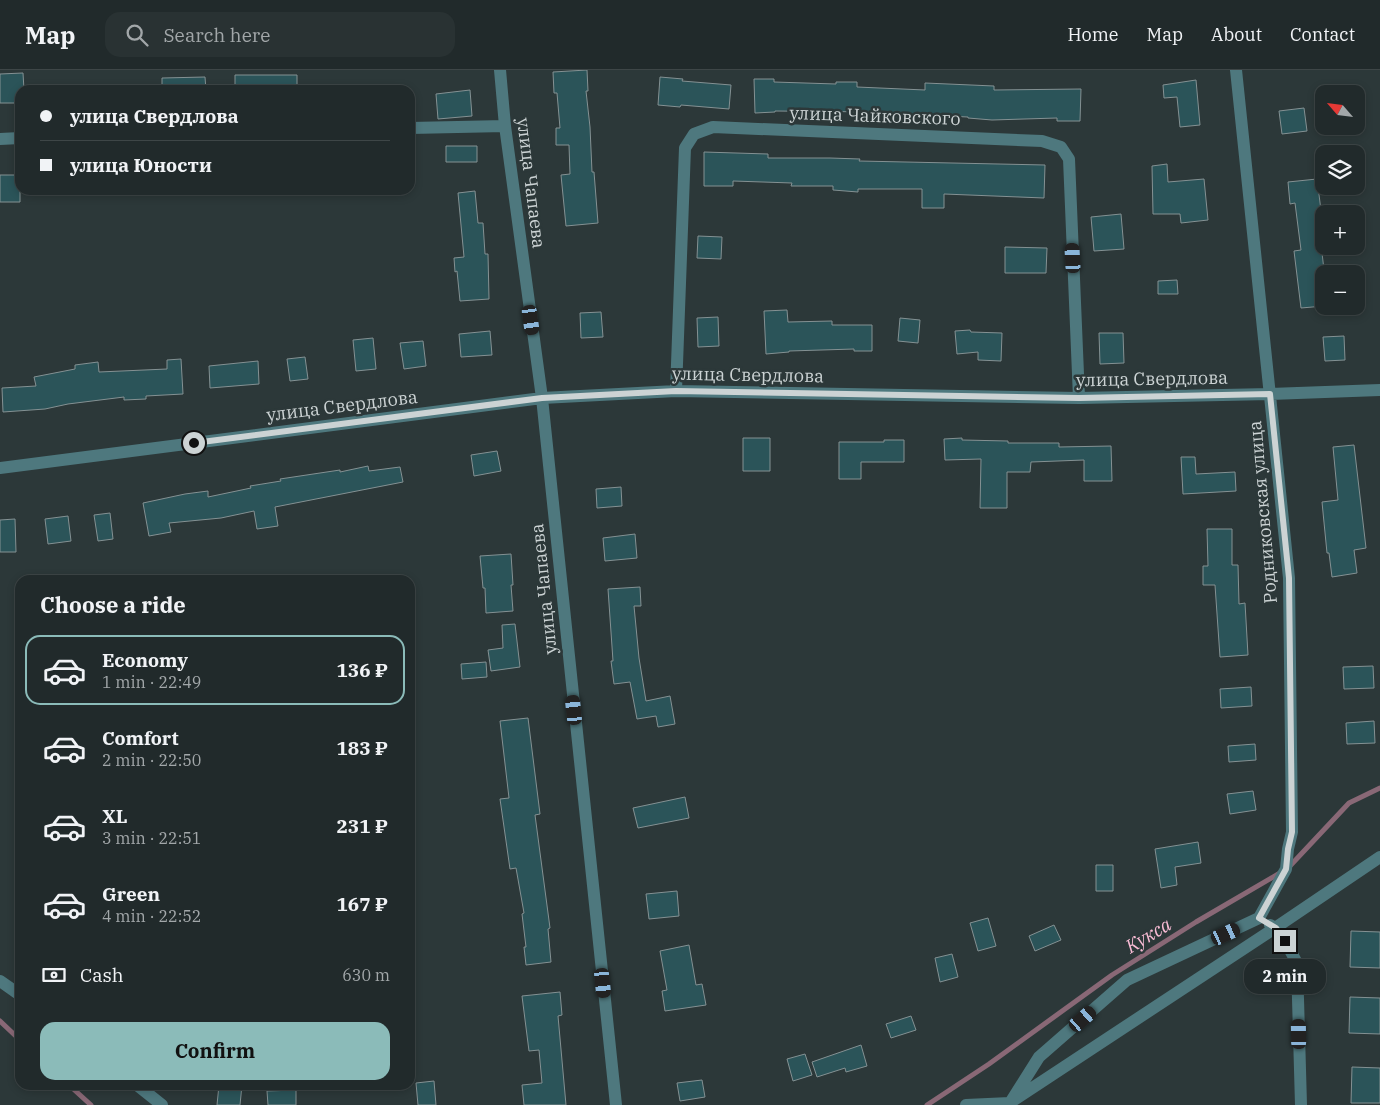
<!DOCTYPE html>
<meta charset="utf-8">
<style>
body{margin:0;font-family:"IBM Plex Serif",serif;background:#293233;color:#f1f3f6;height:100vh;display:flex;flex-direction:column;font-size:19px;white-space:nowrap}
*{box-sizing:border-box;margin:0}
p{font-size:16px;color:#a2a7a9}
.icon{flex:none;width:28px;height:28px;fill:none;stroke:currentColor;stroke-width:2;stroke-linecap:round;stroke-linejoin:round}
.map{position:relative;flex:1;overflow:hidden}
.drawer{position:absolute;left:15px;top:505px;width:400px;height:515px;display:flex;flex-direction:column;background:#212a2b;border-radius:15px;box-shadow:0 2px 8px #0003,0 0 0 1px #3e4647}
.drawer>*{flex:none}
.top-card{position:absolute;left:15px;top:15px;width:400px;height:110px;border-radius:15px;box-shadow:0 2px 8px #0003,0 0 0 1px #3e4647;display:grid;align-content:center;height:110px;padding:0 25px;background:#212a2b}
.needle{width:32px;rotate:298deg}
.buttons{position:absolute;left:1315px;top:15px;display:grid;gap:10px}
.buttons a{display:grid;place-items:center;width:50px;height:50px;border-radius:10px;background:#212a2b;box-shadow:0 2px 8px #0003,0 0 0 1px #3e4647;font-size:25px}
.end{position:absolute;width:22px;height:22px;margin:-11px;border:6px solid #ccd3d4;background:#111;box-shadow:0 0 0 2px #111}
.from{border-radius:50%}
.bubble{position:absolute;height:35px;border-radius:15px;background:#212a2b;box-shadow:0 2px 8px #0003,0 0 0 1px #3e4647;font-size:16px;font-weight:700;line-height:35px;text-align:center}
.car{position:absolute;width:15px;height:30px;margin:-15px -8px;border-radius:6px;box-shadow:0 0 4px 1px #0007;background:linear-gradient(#222 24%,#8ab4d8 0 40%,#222 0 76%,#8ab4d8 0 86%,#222 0)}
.top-card b{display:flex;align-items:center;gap:18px;height:48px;font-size:19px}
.top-card b+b{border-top:1px solid #3e4647}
.top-card i{width:12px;height:12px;background:#f1f3f6}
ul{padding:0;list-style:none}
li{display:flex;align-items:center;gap:15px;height:70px;margin:0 10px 8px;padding:0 15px;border:2px solid transparent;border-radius:15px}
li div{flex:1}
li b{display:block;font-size:19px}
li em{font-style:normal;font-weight:700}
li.current{border-color:#8bbbb9}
li>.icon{width:45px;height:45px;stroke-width:1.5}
h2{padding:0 25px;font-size:22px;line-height:60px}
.pay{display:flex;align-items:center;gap:12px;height:55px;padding:0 25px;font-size:19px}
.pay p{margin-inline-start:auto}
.button{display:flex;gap:10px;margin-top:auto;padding:10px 25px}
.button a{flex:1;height:58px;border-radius:15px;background:#8bbbb9;color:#111;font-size:20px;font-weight:700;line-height:58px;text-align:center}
header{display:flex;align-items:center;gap:30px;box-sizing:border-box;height:70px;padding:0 25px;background:#212a2b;border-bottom:1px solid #3e4647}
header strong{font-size:24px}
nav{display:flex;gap:28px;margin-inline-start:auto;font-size:18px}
.search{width:350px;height:45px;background:#293233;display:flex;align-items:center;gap:12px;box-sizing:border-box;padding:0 18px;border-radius:15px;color:#a2a7a9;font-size:19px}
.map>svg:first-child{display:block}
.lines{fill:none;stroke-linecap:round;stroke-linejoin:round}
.stream{stroke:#896876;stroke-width:5}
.building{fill:#2b5459;stroke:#849193}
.minor{stroke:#4e787e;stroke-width:12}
.route{stroke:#ccd3d4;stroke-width:6}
.labels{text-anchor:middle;stroke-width:5;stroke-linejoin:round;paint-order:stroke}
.street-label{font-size:18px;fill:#ccd3d4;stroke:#2c3839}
.water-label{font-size:19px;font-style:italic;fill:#f7bbd4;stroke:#2c3839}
</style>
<header>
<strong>Map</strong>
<div class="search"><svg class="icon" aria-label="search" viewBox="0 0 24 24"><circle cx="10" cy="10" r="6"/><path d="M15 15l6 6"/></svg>Search here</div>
<nav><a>Home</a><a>Map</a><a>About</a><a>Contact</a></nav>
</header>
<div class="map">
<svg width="1380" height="1035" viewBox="0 0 1380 1035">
<rect width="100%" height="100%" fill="#2c3839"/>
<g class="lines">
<path class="stream" d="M 1289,797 L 1349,733 L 1380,718
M 0,951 L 20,970
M 69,1015 L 91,1035
M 927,1035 L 989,994 L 1112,905 L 1196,852 L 1280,803"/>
</g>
<path class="building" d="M 587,0 L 588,21 L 586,21 L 590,57 L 592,102 L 594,102 L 598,153 L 566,156 L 561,105 L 570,104 L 569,75 L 556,75 L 556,58 L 560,58 L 557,23 L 554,23 L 553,2 Z
M 23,3 L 24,20 L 20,20 L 20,33 L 0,33 L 0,4 Z
M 235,5 L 297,5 L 297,20 L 235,20 Z
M 205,7 L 206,20 L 162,20 L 162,8 Z
M 660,7 L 683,9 L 682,11 L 731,15 L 729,39 L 681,35 L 680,37 L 658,35 Z
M 754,9 L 774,9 L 774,12 L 836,14 L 836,12 L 857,12 L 857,17 L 925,20 L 925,13 L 994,16 L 994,20 L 1081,19 L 1080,51 L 1057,51 L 1057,48 L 992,50 L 968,48 L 968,47 L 901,44 L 901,47 L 880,47 L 880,42 L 775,41 L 775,42 L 755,43 Z
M 1196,10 L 1200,55 L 1180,57 L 1177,27 L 1164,28 L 1163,15 Z
M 470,20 L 472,46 L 438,49 L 436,24 Z
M 1304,38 L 1307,61 L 1282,64 L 1279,41 Z
M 446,76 L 477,76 L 477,92 L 446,92 Z
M 704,82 L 768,84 L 768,88 L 830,88 L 860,89 L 859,91 L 1045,95 L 1044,128 L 944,124 L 944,138 L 922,138 L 922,119 L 858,119 L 858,122 L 833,120 L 833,116 L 791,116 L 792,113 L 733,111 L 733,116 L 704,116 Z
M 1167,94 L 1168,112 L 1204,109 L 1208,150 L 1181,153 L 1180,144 L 1153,144 L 1152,96 Z
M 0,105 L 20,105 L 20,132 L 0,132 Z
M 1317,109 L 1323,156 L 1319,157 L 1324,200 L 1323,200 L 1324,236 L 1301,238 L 1294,181 L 1301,180 L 1295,133 L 1290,134 L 1288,112 Z
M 475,121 L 478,153 L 483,153 L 485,184 L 488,184 L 489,229 L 460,231 L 457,201 L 455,202 L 454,188 L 464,187 L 458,123 Z
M 1121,144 L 1124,179 L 1094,181 L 1091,147 Z
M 698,166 L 722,167 L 721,189 L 697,188 Z
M 1005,177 L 1047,178 L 1046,203 L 1005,203 Z
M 1177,210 L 1178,224 L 1158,224 L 1158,211 Z
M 787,240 L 788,252 L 832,251 L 832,255 L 872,255 L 872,281 L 854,281 L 854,279 L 789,281 L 789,282 L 766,284 L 764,241 Z
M 601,242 L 603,267 L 581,268 L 580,243 Z
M 718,247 L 719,276 L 698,277 L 697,248 Z
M 900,248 L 920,250 L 918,273 L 898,271 Z
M 970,260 L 971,262 L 1002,263 L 1001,291 L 978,290 L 978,282 L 957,284 L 955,261 Z
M 490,261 L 492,285 L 461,287 L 459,264 Z
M 1099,263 L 1123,263 L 1124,293 L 1100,294 Z
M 1344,266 L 1345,290 L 1325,291 L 1323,267 Z
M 373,268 L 376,299 L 356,301 L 353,270 Z
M 423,271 L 426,296 L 404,299 L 400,273 Z
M 305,287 L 308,309 L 290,311 L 287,289 Z
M 181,289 L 183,324 L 146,326 L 146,329 L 124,330 L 124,327 L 68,334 L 45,339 L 3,342 L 2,318 L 36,316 L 34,307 L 75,299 L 75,295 L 98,292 L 99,302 L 167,299 L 167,290 Z
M 258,291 L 259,314 L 210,318 L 209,296 Z
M 743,368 L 770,368 L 770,401 L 743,401 Z
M 962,368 L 962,370 L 1008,371 L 1008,373 L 1059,373 L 1059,377 L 1111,376 L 1112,411 L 1084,411 L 1084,390 L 1031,392 L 1030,402 L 1007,402 L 1007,438 L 980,438 L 981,389 L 945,390 L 944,369 Z
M 884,370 L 904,370 L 904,392 L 861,392 L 861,409 L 839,409 L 839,372 L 884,372 Z
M 1354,375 L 1366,478 L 1354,480 L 1357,503 L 1332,507 L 1329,483 L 1327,483 L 1322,432 L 1338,430 L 1333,377 Z
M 497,381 L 501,401 L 474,406 L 471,385 Z
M 1181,387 L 1195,387 L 1196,404 L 1235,402 L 1236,421 L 1183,424 Z
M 368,396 L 369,401 L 400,397 L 403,412 L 275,437 L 278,456 L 257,459 L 254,441 L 221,448 L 169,453 L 171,462 L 149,466 L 143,433 L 185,424 L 208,421 L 208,427 L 251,418 L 250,416 L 281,411 L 280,409 L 340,400 L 340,402 Z
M 621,417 L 622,436 L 597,438 L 596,419 Z
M 110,443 L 113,469 L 98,471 L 94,445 Z
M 68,446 L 71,471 L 48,474 L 45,449 Z
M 15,449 L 16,482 L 0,482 L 0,450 Z
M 1207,459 L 1232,459 L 1232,495 L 1238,495 L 1239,534 L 1245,533 L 1248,585 L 1220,587 L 1215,515 L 1203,515 L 1203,496 L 1208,496 Z
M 635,464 L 637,488 L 605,491 L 603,468 Z
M 511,484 L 513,515 L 511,515 L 513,541 L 486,543 L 485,518 L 483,518 L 480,486 Z
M 640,517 L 641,536 L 634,536 L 639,588 L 646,631 L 670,626 L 675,654 L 658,657 L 656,646 L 637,649 L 630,612 L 614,614 L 611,591 L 613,591 L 608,519 Z
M 515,554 L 520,597 L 491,601 L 488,580 L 503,578 L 502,555 Z
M 486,592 L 487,607 L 462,609 L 461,594 Z
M 1373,596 L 1374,618 L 1344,619 L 1343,597 Z
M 1251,617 L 1252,636 L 1221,638 L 1220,619 Z
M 528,648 L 540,744 L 535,745 L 550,858 L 548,859 L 551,892 L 526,895 L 524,877 L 526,877 L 522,844 L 524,843 L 516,798 L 510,799 L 500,729 L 509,728 L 500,651 Z
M 1374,651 L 1375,673 L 1347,674 L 1346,653 Z
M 1255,674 L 1256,690 L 1229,692 L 1228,676 Z
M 1253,721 L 1256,740 L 1230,744 L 1227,724 Z
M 685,727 L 689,748 L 638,758 L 633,738 Z
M 1198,772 L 1201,793 L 1175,797 L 1177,815 L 1161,818 L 1155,779 Z
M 1096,795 L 1113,795 L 1113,821 L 1096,821 Z
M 677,821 L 679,846 L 649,849 L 646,824 Z
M 988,848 L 996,876 L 978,881 L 970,853 Z
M 1054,855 L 1061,870 L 1035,881 L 1029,866 Z
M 1351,861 L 1380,862 L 1380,898 L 1350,897 Z
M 689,875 L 696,915 L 702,914 L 706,935 L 665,941 L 662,921 L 667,920 L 660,881 Z
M 952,884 L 958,907 L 940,912 L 935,888 Z
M 560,922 L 562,945 L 558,946 L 566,1035 L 524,1035 L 522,1015 L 542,1013 L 539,980 L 529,981 L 522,926 Z
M 1350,927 L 1380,928 L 1380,964 L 1349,963 Z
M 911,946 L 916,960 L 891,968 L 886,954 Z
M 861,975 L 867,996 L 846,1002 L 845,998 L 817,1007 L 812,992 Z
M 805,984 L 812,1005 L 793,1011 L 787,989 Z
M 1352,997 L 1380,998 L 1380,1033 L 1351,1033 Z
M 702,1010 L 705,1027 L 680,1031 L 677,1013 Z
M 434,1011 L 436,1035 L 418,1035 L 416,1013 Z
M 219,1015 L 242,1015 L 240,1035 L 217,1035 Z
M 296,1020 L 296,1035 L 268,1035 L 267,1021 Z"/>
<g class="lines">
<path class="minor" d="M 500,0 L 505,56 L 542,328 L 616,1035
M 410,58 L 505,56
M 0,69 L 20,68
M 676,321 L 685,78 L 694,64 L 713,57 L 1042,71 L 1061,77 L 1069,89 L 1079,328
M 0,398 L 542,328 L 676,321 L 1079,328 L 1270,324 L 1380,320
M 1270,855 L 1275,858 L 1285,871 L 1297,893 L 1301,1035
M 0,911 L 20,925
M 137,1015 L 162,1035
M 1014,1030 L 1275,858 L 1380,787
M 966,1035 L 1010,1033 L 1039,987 L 1127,910 L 1259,848 L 1286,799 L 1288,779 L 1292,762 L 1289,508 L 1236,0"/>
</g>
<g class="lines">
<path class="route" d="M 194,373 L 542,328 L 676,321 L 1079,328 L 1270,324 L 1289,508 L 1292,762 L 1288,779 L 1286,799 L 1259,848 L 1276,858 L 1285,871"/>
</g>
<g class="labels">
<g class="street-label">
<text transform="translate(875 46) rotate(2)" y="6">улица Чайковского</text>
<text transform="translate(531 113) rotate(83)" y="6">улица Чапаева</text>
<text transform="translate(748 305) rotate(1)" y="6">улица Свердлова</text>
<text transform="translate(1152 309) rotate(-1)" y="6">улица Свердлова</text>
<text transform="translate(342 336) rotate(-7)" y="6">улица Свердлова</text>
<text transform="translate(1263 442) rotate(-95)" y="6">Родниковская улица</text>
<text transform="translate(544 519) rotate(-96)" y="6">улица Чапаева</text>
</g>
<g class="water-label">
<text transform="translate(1148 865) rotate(-31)" y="7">Кукса</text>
</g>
</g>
</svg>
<div class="buttons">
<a><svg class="needle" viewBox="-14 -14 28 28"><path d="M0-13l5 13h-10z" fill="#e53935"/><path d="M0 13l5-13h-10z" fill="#a2a7a9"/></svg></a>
<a><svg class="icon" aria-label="layers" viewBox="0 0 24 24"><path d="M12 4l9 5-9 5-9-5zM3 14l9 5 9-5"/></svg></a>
<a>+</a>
<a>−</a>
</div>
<i class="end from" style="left:194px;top:373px"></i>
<i class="end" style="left:1285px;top:871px"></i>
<div class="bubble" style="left:1244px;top:889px;width:82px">2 min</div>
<i class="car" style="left:1073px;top:188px;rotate:357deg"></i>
<i class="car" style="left:531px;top:250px;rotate:172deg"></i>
<i class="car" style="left:574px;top:640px;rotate:354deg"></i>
<i class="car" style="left:1226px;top:864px;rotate:65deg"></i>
<i class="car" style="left:603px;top:913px;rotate:174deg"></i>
<i class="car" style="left:1083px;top:949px;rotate:49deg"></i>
<i class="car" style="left:1299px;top:964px;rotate:359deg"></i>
<div class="top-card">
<b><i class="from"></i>улица Свердлова</b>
<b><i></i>улица Юности</b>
</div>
<section class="drawer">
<h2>Choose a ride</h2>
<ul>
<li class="current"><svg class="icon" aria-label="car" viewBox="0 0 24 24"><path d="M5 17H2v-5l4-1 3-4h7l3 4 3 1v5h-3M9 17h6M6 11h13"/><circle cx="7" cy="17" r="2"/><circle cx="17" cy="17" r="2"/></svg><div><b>Economy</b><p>1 min · 22:49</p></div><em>136 ₽</em></li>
<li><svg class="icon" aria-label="car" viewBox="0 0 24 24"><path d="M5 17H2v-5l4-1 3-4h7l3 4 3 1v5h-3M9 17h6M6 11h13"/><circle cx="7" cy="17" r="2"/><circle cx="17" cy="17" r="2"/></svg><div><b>Comfort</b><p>2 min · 22:50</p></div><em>183 ₽</em></li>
<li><svg class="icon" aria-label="car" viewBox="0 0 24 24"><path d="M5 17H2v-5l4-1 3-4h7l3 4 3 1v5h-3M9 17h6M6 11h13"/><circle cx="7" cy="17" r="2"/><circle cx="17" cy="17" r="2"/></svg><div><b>XL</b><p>3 min · 22:51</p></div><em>231 ₽</em></li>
<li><svg class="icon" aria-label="car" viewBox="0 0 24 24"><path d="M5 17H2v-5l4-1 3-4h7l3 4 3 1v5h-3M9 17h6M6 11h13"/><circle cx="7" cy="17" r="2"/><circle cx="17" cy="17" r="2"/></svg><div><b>Green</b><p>4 min · 22:52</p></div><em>167 ₽</em></li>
</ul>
<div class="pay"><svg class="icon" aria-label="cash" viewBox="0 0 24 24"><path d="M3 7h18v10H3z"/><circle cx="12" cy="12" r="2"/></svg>Cash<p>630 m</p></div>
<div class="button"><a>Confirm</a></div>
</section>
</div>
